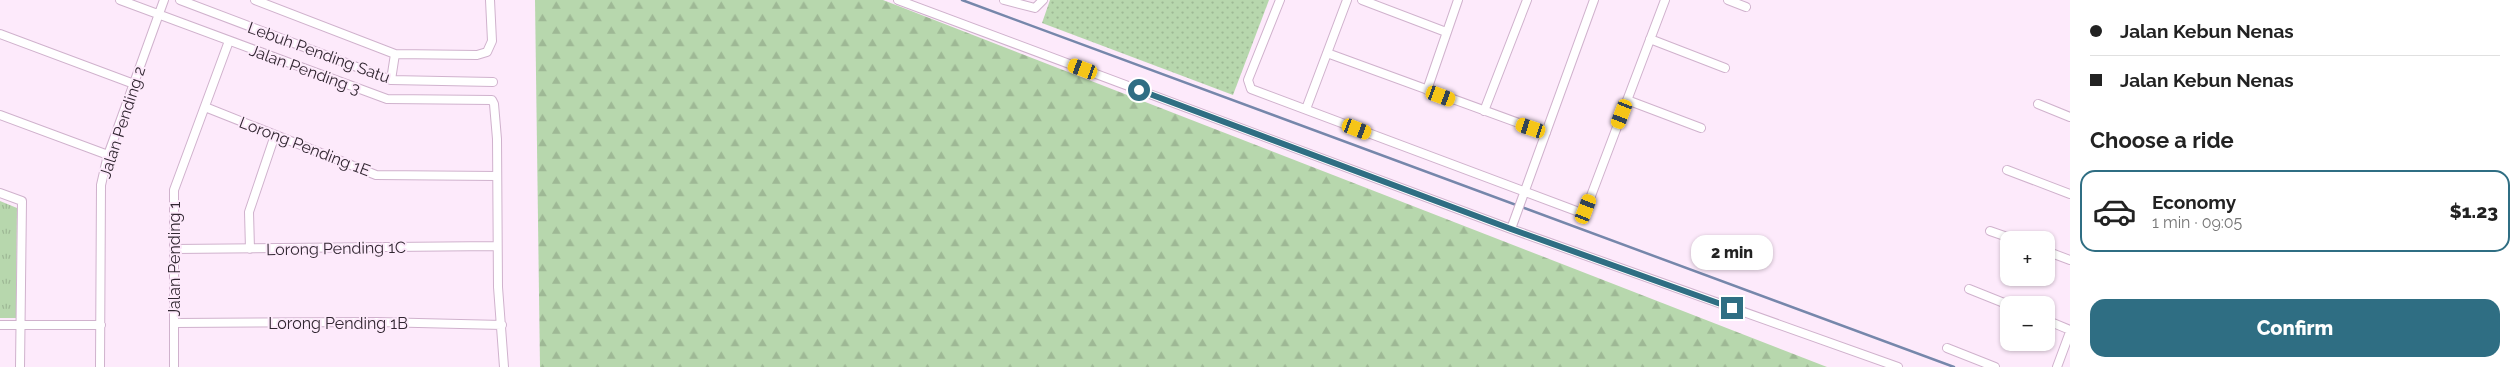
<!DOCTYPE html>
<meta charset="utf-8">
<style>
body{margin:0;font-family:Raleway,sans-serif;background:#f6f6f6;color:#222;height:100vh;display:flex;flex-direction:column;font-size:19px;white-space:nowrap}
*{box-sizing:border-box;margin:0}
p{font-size:16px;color:#767676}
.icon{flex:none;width:28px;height:28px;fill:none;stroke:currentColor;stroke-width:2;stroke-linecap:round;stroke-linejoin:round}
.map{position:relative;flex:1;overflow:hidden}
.details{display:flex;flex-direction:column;background:#fff;width:450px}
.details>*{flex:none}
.top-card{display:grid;align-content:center;height:110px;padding:0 20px;background:#fff}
.tools{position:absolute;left:2000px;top:231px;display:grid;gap:10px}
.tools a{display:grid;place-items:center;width:55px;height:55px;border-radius:10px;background:#fff;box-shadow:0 1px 4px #0004;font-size:25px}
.end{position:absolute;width:22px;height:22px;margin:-11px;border:6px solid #2f6e83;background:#fff;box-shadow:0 0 0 2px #fff}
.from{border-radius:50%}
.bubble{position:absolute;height:35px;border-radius:15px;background:#fff;box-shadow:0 1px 4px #0004;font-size:16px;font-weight:800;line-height:35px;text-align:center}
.car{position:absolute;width:15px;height:30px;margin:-15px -8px;border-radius:6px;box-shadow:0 0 4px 1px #0007;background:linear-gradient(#f5c518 24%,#345 0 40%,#f5c518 0 76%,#345 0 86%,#f5c518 0)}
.top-card b{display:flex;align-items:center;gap:18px;height:48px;font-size:19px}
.top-card b+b{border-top:1px solid #e0e0e0}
.top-card i{width:12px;height:12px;background:#222}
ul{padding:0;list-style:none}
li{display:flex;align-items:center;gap:15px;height:82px;margin:0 10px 8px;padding:0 10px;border:2px solid transparent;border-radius:15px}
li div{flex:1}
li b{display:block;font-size:19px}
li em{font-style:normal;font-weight:800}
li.on{border-color:#2f6e83}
li>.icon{width:45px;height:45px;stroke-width:1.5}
h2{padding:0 20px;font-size:22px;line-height:60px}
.action{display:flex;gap:10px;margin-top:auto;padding:10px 20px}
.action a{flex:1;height:58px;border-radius:15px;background:#2f6e83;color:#fff;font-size:20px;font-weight:800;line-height:58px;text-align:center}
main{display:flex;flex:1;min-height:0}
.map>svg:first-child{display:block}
.grass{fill:url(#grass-dots)}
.forest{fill:url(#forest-firs)}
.park{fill:url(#park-tufts)}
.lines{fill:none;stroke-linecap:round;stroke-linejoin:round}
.stream{stroke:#7687ab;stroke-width:2.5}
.minor-casing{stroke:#d0b2cd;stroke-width:10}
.minor{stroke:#fff;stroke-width:8}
.route{stroke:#2f6e83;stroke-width:6}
.labels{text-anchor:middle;stroke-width:4;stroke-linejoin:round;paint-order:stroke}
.street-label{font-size:16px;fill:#312631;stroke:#fdeafb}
</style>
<main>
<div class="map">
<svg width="2070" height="367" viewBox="0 0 2070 367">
<defs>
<pattern id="grass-dots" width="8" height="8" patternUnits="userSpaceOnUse" patternTransform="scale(1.25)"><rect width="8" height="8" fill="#b7d7ad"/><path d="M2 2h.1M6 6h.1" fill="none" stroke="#9eb895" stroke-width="1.8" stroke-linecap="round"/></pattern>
<pattern id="forest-firs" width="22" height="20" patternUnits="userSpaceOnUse" patternTransform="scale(1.25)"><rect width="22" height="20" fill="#b7d7ad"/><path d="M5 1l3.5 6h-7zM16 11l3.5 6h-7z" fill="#9eb895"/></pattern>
<pattern id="park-tufts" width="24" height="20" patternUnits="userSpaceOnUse" patternTransform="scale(1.25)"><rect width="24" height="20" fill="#b7d7ad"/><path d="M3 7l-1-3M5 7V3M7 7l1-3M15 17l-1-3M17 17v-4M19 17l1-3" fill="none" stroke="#9eb895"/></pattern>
</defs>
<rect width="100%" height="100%" fill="#fdeafb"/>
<path class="grass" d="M 1050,0 L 1269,0 L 1233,95 L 1042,23 Z"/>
<path class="forest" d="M 535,0 L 883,0 L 1827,367 L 540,367 Z"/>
<path class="park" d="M 0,201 L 17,208 L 16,318 L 0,318 Z"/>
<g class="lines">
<path class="stream" d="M 962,0 L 1954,367"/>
<defs>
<path id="minor" d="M 120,0 L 387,99 L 492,100 L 494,104 L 497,139 L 498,287 L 504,367
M 180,0 L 391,80 L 493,82
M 255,0 L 395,54 L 477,55 L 487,52 L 492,41 L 490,0
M 898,0 L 1511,229 L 1898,367
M 1004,0 L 1035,8 L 1043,0
M 1280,0 L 1248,80 L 1251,89 L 1579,212 L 1586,209 L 1665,0
M 1362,0 L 1446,32
M 1728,0 L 1746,7
M 0,34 L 134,84
M 1650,39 L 1725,68
M 1327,53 L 1546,133
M 391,80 L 395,54
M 1427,90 L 1458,0
M 1627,100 L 1701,128
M 2038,104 L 2070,117
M 205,107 L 376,175 L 497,176
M 1306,109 L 1347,0
M 1484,111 L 1527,0
M 0,115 L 108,155
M 2007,170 L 2070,194
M 0,193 L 22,201 L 20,367
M 1511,229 L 1594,0
M 1990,231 L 2016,240
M 174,249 L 497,246
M 250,249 L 249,212 L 275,135
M 2046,251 L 2070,260
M 1969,289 L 2009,305
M 2046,320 L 2070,330
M 174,323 L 377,322 L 502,325
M 0,325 L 101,325
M 1947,348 L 1995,367
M 100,367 L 101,185 L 108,155 L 164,0
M 174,367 L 174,190 L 229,41
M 2057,367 L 2070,332"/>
</defs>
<use href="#minor" class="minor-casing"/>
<use href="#minor" class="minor"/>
</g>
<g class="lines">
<path class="route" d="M 1139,90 L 1511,229 L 1732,308"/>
</g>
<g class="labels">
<g class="street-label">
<text transform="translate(319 52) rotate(20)" y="6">Lebuh Pending Satu</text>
<text transform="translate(305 69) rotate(20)" y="6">Jalan Pending 3</text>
<text transform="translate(122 122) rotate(-72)" y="6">Jalan Pending 2</text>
<text transform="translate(305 146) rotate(21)" y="6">Lorong Pending 1E</text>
<text transform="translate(336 248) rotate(-1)" y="6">Lorong Pending 1C</text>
<text transform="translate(174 259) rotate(-90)" y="6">Jalan Pending 1</text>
<text x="338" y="329">Lorong Pending 1B</text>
</g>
</g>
</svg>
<div class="tools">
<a>+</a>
<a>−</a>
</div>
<i class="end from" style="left:1139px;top:90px"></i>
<i class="end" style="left:1732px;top:308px"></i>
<div class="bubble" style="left:1691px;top:235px;width:82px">2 min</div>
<i class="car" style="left:1083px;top:69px;rotate:290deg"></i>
<i class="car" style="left:1441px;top:96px;rotate:110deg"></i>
<i class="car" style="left:1622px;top:114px;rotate:201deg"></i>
<i class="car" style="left:1531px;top:128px;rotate:288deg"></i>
<i class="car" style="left:1357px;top:129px;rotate:111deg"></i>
<i class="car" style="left:1586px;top:209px;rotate:21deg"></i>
</div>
<section class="details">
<div class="top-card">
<b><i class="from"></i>Jalan Kebun Nenas</b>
<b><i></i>Jalan Kebun Nenas</b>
</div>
<h2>Choose a ride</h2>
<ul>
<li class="on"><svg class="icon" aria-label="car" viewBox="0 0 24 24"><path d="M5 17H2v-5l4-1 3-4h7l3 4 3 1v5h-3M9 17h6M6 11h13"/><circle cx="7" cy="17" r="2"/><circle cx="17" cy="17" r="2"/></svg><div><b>Economy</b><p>1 min · 09:05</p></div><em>$1.23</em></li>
</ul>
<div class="action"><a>Confirm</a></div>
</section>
</main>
